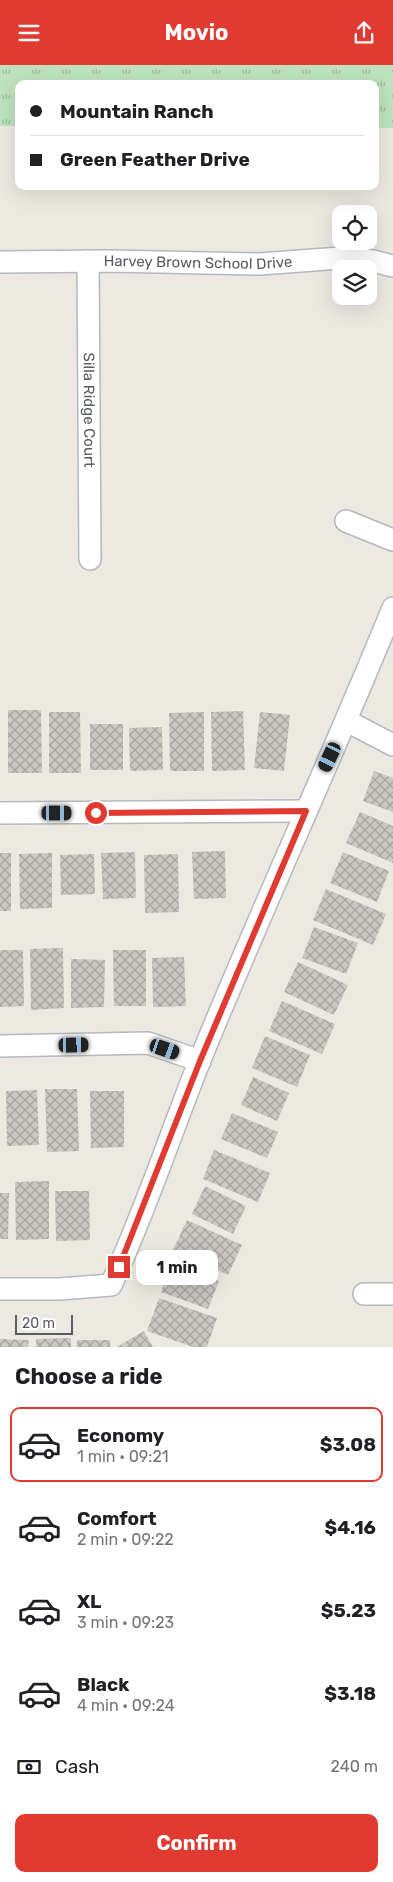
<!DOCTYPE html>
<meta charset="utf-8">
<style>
body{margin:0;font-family:Rubik,sans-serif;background:#f2f2f2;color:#202124;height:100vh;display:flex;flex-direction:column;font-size:19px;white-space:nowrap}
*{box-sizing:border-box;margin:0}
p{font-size:16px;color:#757577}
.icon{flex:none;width:28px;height:28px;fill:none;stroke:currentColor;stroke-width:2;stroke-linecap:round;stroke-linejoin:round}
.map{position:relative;height:1282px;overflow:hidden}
.panel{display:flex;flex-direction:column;background:#fff;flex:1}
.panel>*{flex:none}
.hud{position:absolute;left:15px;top:15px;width:364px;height:110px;border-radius:10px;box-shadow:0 5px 20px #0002;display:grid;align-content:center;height:110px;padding:0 15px;background:#fff}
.tools{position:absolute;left:332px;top:140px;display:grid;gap:10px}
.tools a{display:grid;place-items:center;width:45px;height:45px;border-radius:10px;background:#fff;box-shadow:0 5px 20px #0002;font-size:25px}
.scale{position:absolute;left:15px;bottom:12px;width:58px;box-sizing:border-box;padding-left:5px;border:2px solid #595d61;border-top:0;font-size:14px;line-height:18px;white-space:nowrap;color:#595d61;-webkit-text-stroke:4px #fff;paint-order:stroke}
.end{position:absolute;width:22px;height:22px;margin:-11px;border:6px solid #e03a31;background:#fff;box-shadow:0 0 0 2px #fff}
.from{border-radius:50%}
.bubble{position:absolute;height:35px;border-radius:10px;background:#fff;box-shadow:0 5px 20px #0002;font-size:16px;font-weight:700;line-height:35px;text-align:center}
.car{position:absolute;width:15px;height:30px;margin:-15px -8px;border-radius:6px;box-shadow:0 0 4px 1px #0007;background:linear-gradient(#222 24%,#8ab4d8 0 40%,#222 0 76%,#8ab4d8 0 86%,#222 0)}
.hud b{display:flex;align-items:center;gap:18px;height:48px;font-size:19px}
.hud b+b{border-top:1px solid #e0e0e0}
.hud i{width:12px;height:12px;background:#202124}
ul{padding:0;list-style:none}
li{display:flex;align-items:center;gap:15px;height:75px;margin:0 10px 8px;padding:0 5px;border:2px solid transparent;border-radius:10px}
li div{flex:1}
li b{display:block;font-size:19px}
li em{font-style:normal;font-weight:700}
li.current{border-color:#e03a31}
li>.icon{width:45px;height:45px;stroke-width:1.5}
h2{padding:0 15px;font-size:22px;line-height:60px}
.pay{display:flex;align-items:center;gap:12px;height:55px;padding:0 15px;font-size:19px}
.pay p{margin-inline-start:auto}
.action{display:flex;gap:10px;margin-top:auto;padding:10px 15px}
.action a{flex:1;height:58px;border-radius:10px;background:#e03a31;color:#fff;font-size:20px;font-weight:700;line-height:58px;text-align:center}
header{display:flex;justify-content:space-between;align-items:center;height:65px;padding:0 15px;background:#e03a31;color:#fff;font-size:22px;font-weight:700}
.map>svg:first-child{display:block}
.grass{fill:url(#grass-tufts)}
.building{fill:url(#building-cross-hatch)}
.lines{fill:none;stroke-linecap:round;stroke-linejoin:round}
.minor-casing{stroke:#b6b8bd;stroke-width:24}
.minor{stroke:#fff;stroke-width:21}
.route{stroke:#e03a31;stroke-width:6}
.labels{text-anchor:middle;stroke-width:5;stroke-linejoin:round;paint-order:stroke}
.street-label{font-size:15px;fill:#595d61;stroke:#fff}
</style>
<header><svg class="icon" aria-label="menu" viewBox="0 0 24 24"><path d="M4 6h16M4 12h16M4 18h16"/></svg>Movio<svg class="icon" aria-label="share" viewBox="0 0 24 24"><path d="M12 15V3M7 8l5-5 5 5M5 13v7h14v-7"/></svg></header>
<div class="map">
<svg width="393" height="1282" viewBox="0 0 393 1282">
<defs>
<pattern id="grass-tufts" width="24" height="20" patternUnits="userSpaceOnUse" patternTransform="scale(1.25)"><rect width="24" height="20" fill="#bee2bd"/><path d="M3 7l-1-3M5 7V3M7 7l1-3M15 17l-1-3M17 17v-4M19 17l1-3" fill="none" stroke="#9dba9d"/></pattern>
<pattern id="building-cross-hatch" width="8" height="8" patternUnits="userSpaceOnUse" patternTransform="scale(1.25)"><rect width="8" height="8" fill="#cbc7c2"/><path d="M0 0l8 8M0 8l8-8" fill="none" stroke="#a8a5a1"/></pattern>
</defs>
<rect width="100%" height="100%" fill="#ebe9e0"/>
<path class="grass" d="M 0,0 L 393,0 L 393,63 L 375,63 L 375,19 L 19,19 L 19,61 L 0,61 Z"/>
<path class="building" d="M 8,645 L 41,645 L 42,708 L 8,708 Z
M 243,646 L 245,705 L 212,706 L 211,647 Z
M 49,647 L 80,647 L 81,708 L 49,708 Z
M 204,647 L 204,706 L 170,706 L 169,648 Z
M 260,647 L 290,650 L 284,706 L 254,703 Z
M 90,659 L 123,659 L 123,705 L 90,705 Z
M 162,662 L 163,705 L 130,706 L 129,663 Z
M 374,706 L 393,713 L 393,747 L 363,736 Z
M 360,747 L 393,761 L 393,798 L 346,778 Z
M 225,786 L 226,833 L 194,834 L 192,787 Z
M 135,787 L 136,833 L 103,834 L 101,788 Z
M 343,787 L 389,806 L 377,837 L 330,818 Z
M 0,788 L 11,788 L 11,846 L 0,846 Z
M 52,788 L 52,843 L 20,844 L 19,789 Z
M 94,789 L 95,829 L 61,830 L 60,790 Z
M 178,789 L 179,847 L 145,848 L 144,790 Z
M 326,824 L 386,849 L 373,880 L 313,855 Z
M 314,862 L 358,878 L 346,909 L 302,893 Z
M 63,883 L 64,943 L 31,945 L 30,884 Z
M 0,885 L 23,885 L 24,941 L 0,942 Z
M 113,885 L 146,885 L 146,941 L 114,941 Z
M 184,892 L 186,941 L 153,942 L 152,893 Z
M 71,894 L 105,895 L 104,942 L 71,943 Z
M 298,897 L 348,920 L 334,950 L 284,927 Z
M 282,936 L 335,959 L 322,989 L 269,966 Z
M 265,971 L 310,990 L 297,1022 L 252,1003 Z
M 253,1012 L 289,1028 L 277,1056 L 241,1040 Z
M 45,1024 L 77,1024 L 79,1086 L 47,1087 Z
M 37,1025 L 39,1080 L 7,1081 L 6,1026 Z
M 90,1026 L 124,1026 L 124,1082 L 91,1083 Z
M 232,1048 L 278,1067 L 267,1093 L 221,1074 Z
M 214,1085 L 270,1108 L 258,1137 L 203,1114 Z
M 49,1116 L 49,1174 L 16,1175 L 15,1117 Z
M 205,1121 L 246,1141 L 233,1169 L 192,1149 Z
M 55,1126 L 89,1126 L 90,1175 L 56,1176 Z
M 0,1128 L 9,1128 L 8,1174 L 0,1174 Z
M 187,1155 L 242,1180 L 228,1210 L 173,1185 Z
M 171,1198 L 219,1216 L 208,1244 L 161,1227 Z
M 159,1233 L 217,1253 L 207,1282 L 193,1282 L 147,1266 Z
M 144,1266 L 153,1282 L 117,1282 Z
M 71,1273 L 71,1282 L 36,1282 L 36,1274 Z
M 0,1274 L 29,1275 L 28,1282 L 0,1282 Z
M 77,1275 L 110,1275 L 110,1282 L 77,1282 Z"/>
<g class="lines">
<defs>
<g id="minor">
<path id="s1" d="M 88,196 L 90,494"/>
<path id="s2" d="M 0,197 L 110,196 L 260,199 L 340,193 L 373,196 L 393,201"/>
<path d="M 346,456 L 393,475"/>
<path d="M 347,656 L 393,680"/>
<path d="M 0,748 L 306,746"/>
<path d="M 0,981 L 148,978 L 200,996"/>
<path d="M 0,1224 L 60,1224 L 111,1220 C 145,1147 170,1070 200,995 C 262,843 331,695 393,543"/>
<path d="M 364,1229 L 393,1229"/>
</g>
</defs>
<use href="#minor" class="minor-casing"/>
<use href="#minor" class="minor"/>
</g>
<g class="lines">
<path class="route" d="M 96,748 L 306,746 L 200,996 L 119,1202"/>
</g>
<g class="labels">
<g class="street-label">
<text dy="5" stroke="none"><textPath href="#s2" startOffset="198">Harvey Brown School Drive</textPath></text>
<text dy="5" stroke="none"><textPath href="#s1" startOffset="149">Silla Ridge Court</textPath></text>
</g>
</g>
</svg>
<div class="tools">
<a><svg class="icon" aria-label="locate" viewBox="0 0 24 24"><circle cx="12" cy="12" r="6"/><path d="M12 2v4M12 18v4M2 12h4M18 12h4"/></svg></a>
<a><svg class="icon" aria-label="layers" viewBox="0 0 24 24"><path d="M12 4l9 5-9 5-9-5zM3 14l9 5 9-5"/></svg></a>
</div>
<div class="scale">20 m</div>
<i class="end from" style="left:96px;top:748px"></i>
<i class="end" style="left:119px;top:1202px"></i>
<div class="bubble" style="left:136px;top:1185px;width:82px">1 min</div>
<i class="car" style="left:330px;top:692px;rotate:205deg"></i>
<i class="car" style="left:57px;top:748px;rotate:90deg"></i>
<i class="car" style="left:74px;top:980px;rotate:89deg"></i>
<i class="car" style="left:165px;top:984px;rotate:109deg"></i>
<div class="hud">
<b><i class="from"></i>Mountain Ranch</b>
<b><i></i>Green Feather Drive</b>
</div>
</div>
<section class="panel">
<h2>Choose a ride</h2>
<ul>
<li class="current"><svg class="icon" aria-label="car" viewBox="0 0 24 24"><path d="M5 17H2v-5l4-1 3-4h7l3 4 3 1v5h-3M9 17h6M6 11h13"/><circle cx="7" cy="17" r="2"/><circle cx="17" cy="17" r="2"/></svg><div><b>Economy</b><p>1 min · 09:21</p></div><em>$3.08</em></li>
<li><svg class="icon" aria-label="car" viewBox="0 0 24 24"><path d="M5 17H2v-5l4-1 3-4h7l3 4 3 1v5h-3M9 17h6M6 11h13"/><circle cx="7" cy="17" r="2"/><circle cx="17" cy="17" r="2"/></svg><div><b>Comfort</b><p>2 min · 09:22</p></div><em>$4.16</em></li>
<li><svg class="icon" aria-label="car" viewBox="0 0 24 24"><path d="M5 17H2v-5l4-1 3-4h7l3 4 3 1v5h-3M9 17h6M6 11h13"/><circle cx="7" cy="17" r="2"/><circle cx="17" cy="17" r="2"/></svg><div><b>XL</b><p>3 min · 09:23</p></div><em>$5.23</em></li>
<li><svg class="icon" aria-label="car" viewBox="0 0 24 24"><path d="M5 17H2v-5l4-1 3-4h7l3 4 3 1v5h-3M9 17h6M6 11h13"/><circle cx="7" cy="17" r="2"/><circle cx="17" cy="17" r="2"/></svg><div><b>Black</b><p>4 min · 09:24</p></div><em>$3.18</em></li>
</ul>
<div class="pay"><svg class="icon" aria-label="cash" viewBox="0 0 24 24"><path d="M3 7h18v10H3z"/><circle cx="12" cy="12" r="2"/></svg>Cash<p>240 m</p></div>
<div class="action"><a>Confirm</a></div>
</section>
